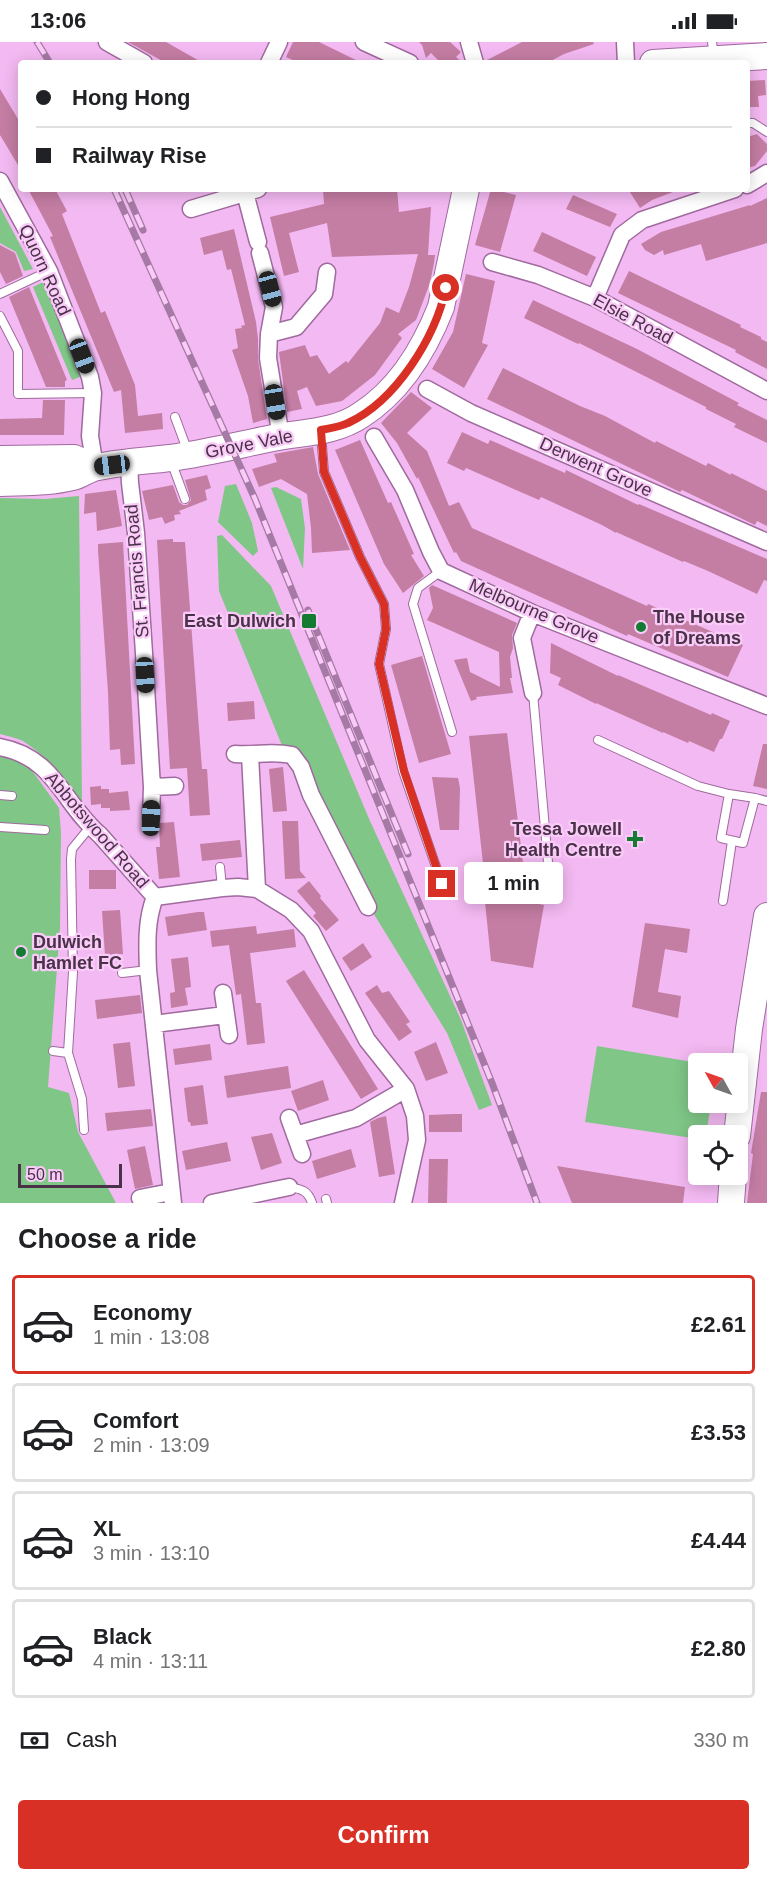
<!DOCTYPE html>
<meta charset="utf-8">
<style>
body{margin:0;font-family:Arial,sans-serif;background:#f2f2f2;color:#202124;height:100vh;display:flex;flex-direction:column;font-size:22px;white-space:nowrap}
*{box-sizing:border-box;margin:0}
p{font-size:20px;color:#757577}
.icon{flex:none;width:33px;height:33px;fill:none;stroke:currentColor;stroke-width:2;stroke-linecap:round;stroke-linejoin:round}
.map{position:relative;height:1161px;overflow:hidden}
.drawer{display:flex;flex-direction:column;background:#fff;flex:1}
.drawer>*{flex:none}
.top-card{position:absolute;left:18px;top:18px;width:732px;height:132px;border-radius:6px;box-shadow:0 3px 15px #0003;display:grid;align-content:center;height:132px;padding:0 18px;background:#fff}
.needle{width:39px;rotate:310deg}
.fabs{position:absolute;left:688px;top:1011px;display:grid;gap:12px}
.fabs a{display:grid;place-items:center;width:60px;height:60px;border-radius:6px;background:#fff;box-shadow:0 3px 15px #0003;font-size:30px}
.scale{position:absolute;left:18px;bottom:15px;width:104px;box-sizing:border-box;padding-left:6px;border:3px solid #493148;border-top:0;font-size:16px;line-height:21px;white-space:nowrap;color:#493148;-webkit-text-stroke:4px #facbf8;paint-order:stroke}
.end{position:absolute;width:27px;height:27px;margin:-14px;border:8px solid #d93025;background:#fff;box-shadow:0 0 0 3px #fff}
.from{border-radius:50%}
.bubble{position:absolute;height:42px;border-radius:6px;background:#fff;box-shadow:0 3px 15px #0003;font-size:20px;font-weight:700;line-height:42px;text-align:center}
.car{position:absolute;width:18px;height:36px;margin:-18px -9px;border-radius:8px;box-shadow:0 0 4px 2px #0007;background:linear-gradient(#222 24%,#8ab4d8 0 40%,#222 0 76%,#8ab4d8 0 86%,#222 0)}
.top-card b{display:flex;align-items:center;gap:21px;height:57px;font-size:22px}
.top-card b+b{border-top:2px solid #e0e0e0}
.top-card i{width:15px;height:15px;background:#202124}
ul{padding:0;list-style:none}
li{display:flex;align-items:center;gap:18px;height:99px;margin:0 12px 9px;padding:0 6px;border:3px solid #e0e0e0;border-radius:6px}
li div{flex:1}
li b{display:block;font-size:22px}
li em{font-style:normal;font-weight:700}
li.current{border-color:#d93025}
li>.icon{width:54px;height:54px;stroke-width:1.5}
h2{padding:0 18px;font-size:27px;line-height:72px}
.pay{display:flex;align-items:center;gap:15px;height:66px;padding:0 18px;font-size:22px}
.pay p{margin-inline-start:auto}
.button{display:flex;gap:12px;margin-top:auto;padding:12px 18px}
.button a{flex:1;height:69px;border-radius:6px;background:#d93025;color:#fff;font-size:24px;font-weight:700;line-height:69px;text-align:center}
.status{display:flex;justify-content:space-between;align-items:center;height:42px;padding:0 30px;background:#fff;direction:ltr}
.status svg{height:16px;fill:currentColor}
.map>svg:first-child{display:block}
.green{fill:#7fc687}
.building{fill:#c47da3}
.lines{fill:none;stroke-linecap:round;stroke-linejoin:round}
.lane-casing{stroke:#9f6a9e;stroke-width:10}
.street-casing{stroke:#9f6a9e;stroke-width:19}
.primary-casing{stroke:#9f6a9e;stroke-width:28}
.lane{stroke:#fff;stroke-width:8}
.street{stroke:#fff;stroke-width:16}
.primary{stroke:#fff;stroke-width:26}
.rail-casing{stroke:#a57aa4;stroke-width:7}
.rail{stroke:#facbf8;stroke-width:4.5;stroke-dasharray:14;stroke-linecap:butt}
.route{stroke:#d93025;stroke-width:8}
.poi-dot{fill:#147c30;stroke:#facbf8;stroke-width:2}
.labels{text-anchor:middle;stroke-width:4.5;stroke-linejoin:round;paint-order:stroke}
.street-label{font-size:18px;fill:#493148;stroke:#facbf8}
.poi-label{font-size:18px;font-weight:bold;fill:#493148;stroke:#facbf8;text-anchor:start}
</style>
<div class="status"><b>13:06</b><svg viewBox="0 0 49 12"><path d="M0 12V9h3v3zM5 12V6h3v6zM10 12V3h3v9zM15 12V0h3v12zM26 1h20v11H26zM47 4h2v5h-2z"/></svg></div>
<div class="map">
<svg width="767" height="1161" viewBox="0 0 767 1161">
<rect width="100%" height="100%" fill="#f3b9f2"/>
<path class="green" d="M 0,165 L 33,227 L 24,229 L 16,210 L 0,201 Z
M 43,240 L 82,334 L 72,338 L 33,245 Z
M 236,442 L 252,481 L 258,509 L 253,514 L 218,480 L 225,444 Z
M 276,445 L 301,457 L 305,486 L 303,527 L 271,446 Z
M 79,454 L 82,762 C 66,736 49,716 23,699 C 17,696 7,694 0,692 L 0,456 L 45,457 Z
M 222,493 L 271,544 L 370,779 L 461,978 L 492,1063 L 479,1068 L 447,991 L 305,760 L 219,549 L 217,494 Z
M 0,714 L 12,716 L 31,727 L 59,766 L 61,791 L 60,886 L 48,1045 L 69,1051 L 78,1090 L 116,1161 L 0,1161 Z
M 597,1004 L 699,1021 L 699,1060 L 711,1061 L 706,1093 L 699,1094 L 699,1097 L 585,1080 Z"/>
<path class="building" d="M 128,0 L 166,0 L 203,21 L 166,21 Z
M 293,0 L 319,0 L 362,21 L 299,21 L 286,15 Z
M 419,0 L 450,0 L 461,10 L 456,15 L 463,21 L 441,21 L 431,11 L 426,16 L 422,3 Z
M 522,0 L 593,0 L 594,2 L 564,12 L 547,21 L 485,21 L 485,19 Z
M 765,38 L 766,53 L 758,54 L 759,65 L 747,65 L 747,39 Z
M 0,47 L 21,82 L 21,128 L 0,93 Z
M 757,92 L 767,102 L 767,109 L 755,124 L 747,126 L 747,95 Z
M 28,147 L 55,147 L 67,169 L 62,172 L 101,271 L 105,269 L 135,343 L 138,374 L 162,371 L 163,387 L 125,391 L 121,348 L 114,350 L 50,195 L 53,194 Z
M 323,147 L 397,147 L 399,170 L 431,165 L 428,213 L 435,213 L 434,221 L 430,241 L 416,278 L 398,292 L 402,296 L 375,333 L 342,359 L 316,364 L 307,345 L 297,349 L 302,367 L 287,370 L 279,310 L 305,303 L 310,315 L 317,313 L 329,332 L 346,319 L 348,321 L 380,281 L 386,265 L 399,271 L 409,245 L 418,212 L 332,215 L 327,181 L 289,191 L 299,230 L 284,234 L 270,175 L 324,162 Z
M 491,147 L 516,153 L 500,210 L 475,203 Z
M 628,147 L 677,147 L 678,148 L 652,158 L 640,166 Z
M 573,153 L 617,172 L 610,185 L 566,167 Z
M 767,156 L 767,201 L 706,219 L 701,202 L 664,213 L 663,208 L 654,213 L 645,208 L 641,202 L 661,190 L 750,163 L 750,164 Z
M 234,187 L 256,280 L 258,297 L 258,317 L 267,377 L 253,381 L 248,354 L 232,308 L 238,306 L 235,287 L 242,286 L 241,284 L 245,283 L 231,227 L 227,228 L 222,208 L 204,213 L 200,196 Z
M 542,190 L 596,215 L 587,234 L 533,209 Z
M 0,203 L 15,211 L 23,234 L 6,242 L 0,230 Z
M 629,229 L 741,283 L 740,285 L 761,295 L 761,297 L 767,300 L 767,327 L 735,310 L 736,308 L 618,251 Z
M 466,232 L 495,239 L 482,301 L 488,303 L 464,346 L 432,327 L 453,290 Z
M 29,245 L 67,338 L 65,339 L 65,345 L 46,345 L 9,255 Z
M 533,258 L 637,307 L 739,361 L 737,363 L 767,378 L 767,401 L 734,385 L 736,382 L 706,367 L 706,365 L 579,301 L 578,302 L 524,276 Z
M 503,326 L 580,364 L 605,374 L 655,401 L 656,399 L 706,424 L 708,421 L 731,433 L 731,431 L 767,449 L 767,484 L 757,479 L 755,483 L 682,448 L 680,450 L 487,357 Z
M 411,350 L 432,366 L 407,391 L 427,409 L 449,464 L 459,460 L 472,486 L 647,564 L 648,562 L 743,603 L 728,635 L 628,592 L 627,594 L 461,519 L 456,510 L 454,511 L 418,435 L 417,437 L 397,401 L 381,381 Z
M 43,358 L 65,358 L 64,393 L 0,393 L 0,377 L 42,376 Z
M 462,390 L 488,402 L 490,398 L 565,431 L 566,428 L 638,463 L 639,462 L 767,517 L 767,539 L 764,538 L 757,552 L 708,529 L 684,519 L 683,520 L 616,490 L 616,491 L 602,483 L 541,455 L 539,458 L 466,426 L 464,429 L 447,421 Z
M 360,398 L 388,461 L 391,460 L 414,512 L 411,513 L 424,534 L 403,551 L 384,522 L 335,408 Z
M 313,405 L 318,432 L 350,508 L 312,511 L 311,486 L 307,452 L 281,437 L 259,445 L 252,427 L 277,420 L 274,412 Z
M 207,433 L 211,446 L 205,448 L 207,458 L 179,469 L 181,472 L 174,473 L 175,478 L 165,482 L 162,475 L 149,478 L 142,449 L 173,443 L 179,460 L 183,463 L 187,463 L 191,458 L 185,438 Z
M 116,448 L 122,484 L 97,489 L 96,470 L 84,472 L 85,452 Z
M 173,497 L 173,500 L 185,500 L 202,727 L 207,727 L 210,773 L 190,774 L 187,726 L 170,727 L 157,498 Z
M 123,500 L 135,722 L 121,723 L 120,707 L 110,708 L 108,650 L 98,509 L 98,502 Z
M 432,543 L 517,581 L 512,593 L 513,606 L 510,615 L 512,636 L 510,636 L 513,651 L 476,655 L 477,657 L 471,659 L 454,618 L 467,616 L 470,630 L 500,645 L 499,610 L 427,578 L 433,566 L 429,546 Z
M 551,601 L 618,634 L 618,633 L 711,673 L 712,671 L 730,679 L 722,697 L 720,697 L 714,710 L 689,699 L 688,701 L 663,690 L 663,691 L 596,661 L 596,662 L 558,643 L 561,636 L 550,631 Z
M 422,614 L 451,712 L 419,721 L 391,623 Z
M 254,659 L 255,677 L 228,679 L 227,661 Z
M 507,691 L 525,837 L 518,838 L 519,858 L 544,863 L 533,926 L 491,919 L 485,860 L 487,858 L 469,694 Z
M 763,702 L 767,702 L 767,747 L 753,744 Z
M 283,725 L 287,769 L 273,770 L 269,727 Z
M 432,735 L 458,736 L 460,746 L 459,788 L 440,788 Z
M 101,744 L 101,747 L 109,747 L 109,751 L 128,749 L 130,768 L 110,769 L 110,766 L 101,766 L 101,762 L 91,763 L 90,745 Z
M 282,779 L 298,779 L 300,829 L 306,836 L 285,837 Z
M 174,780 L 180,835 L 159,837 L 156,805 L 160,805 L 159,783 L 160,781 Z
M 240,798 L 242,815 L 202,819 L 200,802 Z
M 89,828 L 116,828 L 116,847 L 89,847 Z
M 309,839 L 321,854 L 320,856 L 339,878 L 326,889 L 313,874 L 316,871 L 297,849 Z
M 120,868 L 123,912 L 105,913 L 102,869 Z
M 198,870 L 204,870 L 207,888 L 168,894 L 165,875 Z
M 645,881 L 690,887 L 687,911 L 665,907 L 658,950 L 681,954 L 678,976 L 632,965 Z
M 256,884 L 257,892 L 294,887 L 296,905 L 250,911 L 256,961 L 261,961 L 265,1001 L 247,1003 L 241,952 L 236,953 L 229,903 L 212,905 L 210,889 Z
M 363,901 L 372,915 L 351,929 L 342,916 Z
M 188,915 L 191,945 L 185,946 L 188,963 L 171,966 L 170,951 L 175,950 L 171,917 Z
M 304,928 L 378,1047 L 361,1057 L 286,939 Z
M 377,943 L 382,951 L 389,949 L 410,980 L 406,982 L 412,990 L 399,999 L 365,951 Z
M 140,953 L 142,971 L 97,977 L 95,958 Z
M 130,1000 L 135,1044 L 118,1046 L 113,1002 Z
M 436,1000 L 448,1031 L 426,1039 L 414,1010 Z
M 210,1002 L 212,1018 L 175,1023 L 173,1007 Z
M 288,1024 L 291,1046 L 227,1056 L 224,1034 Z
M 323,1038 L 329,1058 L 298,1069 L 291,1049 Z
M 203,1043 L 208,1082 L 191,1084 L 190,1080 L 188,1080 L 184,1046 Z
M 761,1050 L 767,1050 L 767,1161 L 747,1161 L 753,1112 L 751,1111 Z
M 151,1067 L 153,1084 L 107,1089 L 105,1071 Z
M 454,1072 L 462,1072 L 462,1090 L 429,1090 L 429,1073 Z
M 386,1074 L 395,1132 L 379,1135 L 370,1080 L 378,1076 Z
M 272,1091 L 282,1121 L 261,1128 L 251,1095 Z
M 227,1100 L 231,1119 L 186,1128 L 182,1109 Z
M 145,1104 L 153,1143 L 135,1147 L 127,1108 Z
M 351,1107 L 356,1125 L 317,1137 L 312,1119 Z
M 429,1117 L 448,1117 L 447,1161 L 428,1161 Z
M 557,1124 L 685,1145 L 683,1161 L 572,1161 Z"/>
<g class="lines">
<defs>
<path id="lane" d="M 712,0 L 714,15
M 747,81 L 753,81 L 767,90
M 0,252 L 49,229
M 0,274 L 18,309 L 18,352 L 93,351
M 175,375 L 188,410
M 321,391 L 324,430 L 360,515 L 384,562 L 386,587 L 379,622 L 403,729 L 442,842
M 171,419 L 185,457
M 441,529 L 418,546 L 413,562 L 452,690
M 533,651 L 550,843
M 598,698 L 698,744 L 729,752 L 755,756 L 743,801 L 721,796 L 729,752
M 0,753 L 12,754
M 755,756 L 767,759
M 0,785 L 45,788
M 220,825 L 222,846
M 723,859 L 732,799
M 122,931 L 148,928
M 53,1009 L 68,1011
M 84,1088 L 82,1057 L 68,1011 L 73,930 L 71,817 L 72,807 L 90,785
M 289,1145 C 301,1147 308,1148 312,1161
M 326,1157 L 327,1161"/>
<path id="street" d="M 107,0 L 144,21
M 364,0 L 410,21
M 469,0 L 475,21
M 625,0 L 626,21
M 269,21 L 279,0
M 0,139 L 49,229 L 90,335 L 93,351 L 90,394 L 95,425
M 747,143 L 767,131
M 244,147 L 258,200
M 191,167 L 258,147
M 260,211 L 274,265 L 269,292
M 492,220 L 538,233 L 595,256 L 767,349
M 595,256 L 622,193 L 642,178 L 735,147
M 427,347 L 471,371 L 767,500
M 281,395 L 268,316 L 269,292 L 296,285 L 324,252 L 327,230
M 374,395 L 405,448 L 431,510 L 441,529 L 532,571 L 767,664
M 129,421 L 130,441 L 136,491 L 144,611 L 152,745 L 151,776
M 532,571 L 522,596 L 533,651
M 0,705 C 55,715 63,762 100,793 L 155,855
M 235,712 C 256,714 269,708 292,713 L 301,725 L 311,753 L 368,865
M 250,713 L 257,847
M 152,745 L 175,744
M 155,855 L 222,846 L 238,845 L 257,847 L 291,868 L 311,889 L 367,998 L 406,1047 L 415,1074 L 417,1098 L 403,1161
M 155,855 C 146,878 147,902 148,928 L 173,1161
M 223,951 L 229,993
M 154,982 L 225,973
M 289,1076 L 302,1112
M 295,1093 L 356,1076 L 406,1047
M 140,1156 L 171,1150
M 212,1161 L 289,1145"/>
<path id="primary" d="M 653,21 L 767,14
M 0,417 L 74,416 L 95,425
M 0,441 C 24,440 49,441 73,435 C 81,433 89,426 98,425 C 122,420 146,419 170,416 C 207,411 242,402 278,395 C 306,390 336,390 361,373 C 400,348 425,306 441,265 L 466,147
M 737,1094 L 749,987 L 767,874
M 731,1161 L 733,1132"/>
</defs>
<use href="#lane" class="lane-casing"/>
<use href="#street" class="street-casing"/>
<use href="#primary" class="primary-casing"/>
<use href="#lane" class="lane"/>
<use href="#street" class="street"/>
<use href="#primary" class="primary"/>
<defs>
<path id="rail" d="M 37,0 L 50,21
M 114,147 L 255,457 L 492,1041 L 537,1161
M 125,147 L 143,188
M 308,568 L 408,812"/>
</defs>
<use href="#rail" class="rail-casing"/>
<use href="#rail" class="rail"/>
</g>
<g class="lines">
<path class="route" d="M 442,842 L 404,729 L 379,622 L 386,587 L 384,562 L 360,515 L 324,430 L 321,388 C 330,386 340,385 348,381 C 396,359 435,296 446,246"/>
</g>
<g class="poi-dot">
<rect x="301" y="571" width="16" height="16" rx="3"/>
<circle cx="641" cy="585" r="6"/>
<path d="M632 788h6v6h6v6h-6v6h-6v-6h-6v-6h6z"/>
<circle cx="21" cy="910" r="6"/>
</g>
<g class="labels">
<g class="street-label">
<text transform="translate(45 228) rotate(65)" y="6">Quorn Road</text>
<text transform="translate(633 277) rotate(28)" y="6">Elsie Road</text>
<text transform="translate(249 402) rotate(-11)" y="6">Grove Vale</text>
<text transform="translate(596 425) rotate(24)" y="6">Derwent Grove</text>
<text transform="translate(137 529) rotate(-95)" y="6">St. Francis Road</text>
<text transform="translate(534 569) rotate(23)" y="6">Melbourne Grove</text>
<text transform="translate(97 788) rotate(49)" y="6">Abbotswood Road</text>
</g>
<g class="poi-label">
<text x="653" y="581">The House<tspan x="653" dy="21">of Dreams</tspan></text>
<text x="296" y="585" text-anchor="end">East Dulwich</text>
<text x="622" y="793" text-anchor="end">Tessa Jowell<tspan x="622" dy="21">Health Centre</tspan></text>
<text x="33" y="906">Dulwich<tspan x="33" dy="21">Hamlet FC</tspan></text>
</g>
</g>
</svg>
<div class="fabs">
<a><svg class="needle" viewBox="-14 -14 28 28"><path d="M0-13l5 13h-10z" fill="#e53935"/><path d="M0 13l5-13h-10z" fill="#757577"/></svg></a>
<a><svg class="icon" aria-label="locate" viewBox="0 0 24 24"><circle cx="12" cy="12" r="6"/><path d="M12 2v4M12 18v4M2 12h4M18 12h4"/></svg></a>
</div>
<div class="scale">50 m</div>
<i class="end from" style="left:446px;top:246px"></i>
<i class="end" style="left:442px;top:842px"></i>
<div class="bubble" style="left:464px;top:820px;width:99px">1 min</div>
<i class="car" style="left:270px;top:247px;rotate:165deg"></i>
<i class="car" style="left:82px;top:314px;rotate:159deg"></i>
<i class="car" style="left:275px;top:360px;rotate:171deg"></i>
<i class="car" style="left:112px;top:423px;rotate:263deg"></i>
<i class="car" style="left:145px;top:633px;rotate:177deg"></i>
<i class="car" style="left:151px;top:776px;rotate:2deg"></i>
<div class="top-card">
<b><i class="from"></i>Hong Hong</b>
<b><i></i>Railway Rise</b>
</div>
</div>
<section class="drawer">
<h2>Choose a ride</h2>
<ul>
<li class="current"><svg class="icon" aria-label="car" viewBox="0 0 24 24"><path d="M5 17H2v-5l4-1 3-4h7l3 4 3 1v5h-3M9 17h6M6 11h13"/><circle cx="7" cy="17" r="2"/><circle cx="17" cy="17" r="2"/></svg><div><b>Economy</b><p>1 min · 13:08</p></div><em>£2.61</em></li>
<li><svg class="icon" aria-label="car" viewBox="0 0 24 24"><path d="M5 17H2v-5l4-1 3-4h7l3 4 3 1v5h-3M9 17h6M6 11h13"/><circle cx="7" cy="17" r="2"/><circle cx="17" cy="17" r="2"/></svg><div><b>Comfort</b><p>2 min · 13:09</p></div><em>£3.53</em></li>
<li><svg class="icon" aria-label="car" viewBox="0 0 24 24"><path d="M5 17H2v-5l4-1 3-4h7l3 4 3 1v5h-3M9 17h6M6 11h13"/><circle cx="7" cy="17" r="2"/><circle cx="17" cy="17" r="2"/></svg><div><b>XL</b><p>3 min · 13:10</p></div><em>£4.44</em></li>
<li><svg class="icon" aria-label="car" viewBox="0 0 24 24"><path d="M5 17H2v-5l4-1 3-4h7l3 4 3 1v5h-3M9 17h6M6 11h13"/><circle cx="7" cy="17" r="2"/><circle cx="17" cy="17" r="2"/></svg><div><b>Black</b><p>4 min · 13:11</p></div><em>£2.80</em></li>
</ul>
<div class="pay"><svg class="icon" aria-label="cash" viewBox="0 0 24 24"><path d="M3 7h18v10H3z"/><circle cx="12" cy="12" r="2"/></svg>Cash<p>330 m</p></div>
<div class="button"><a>Confirm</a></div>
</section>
